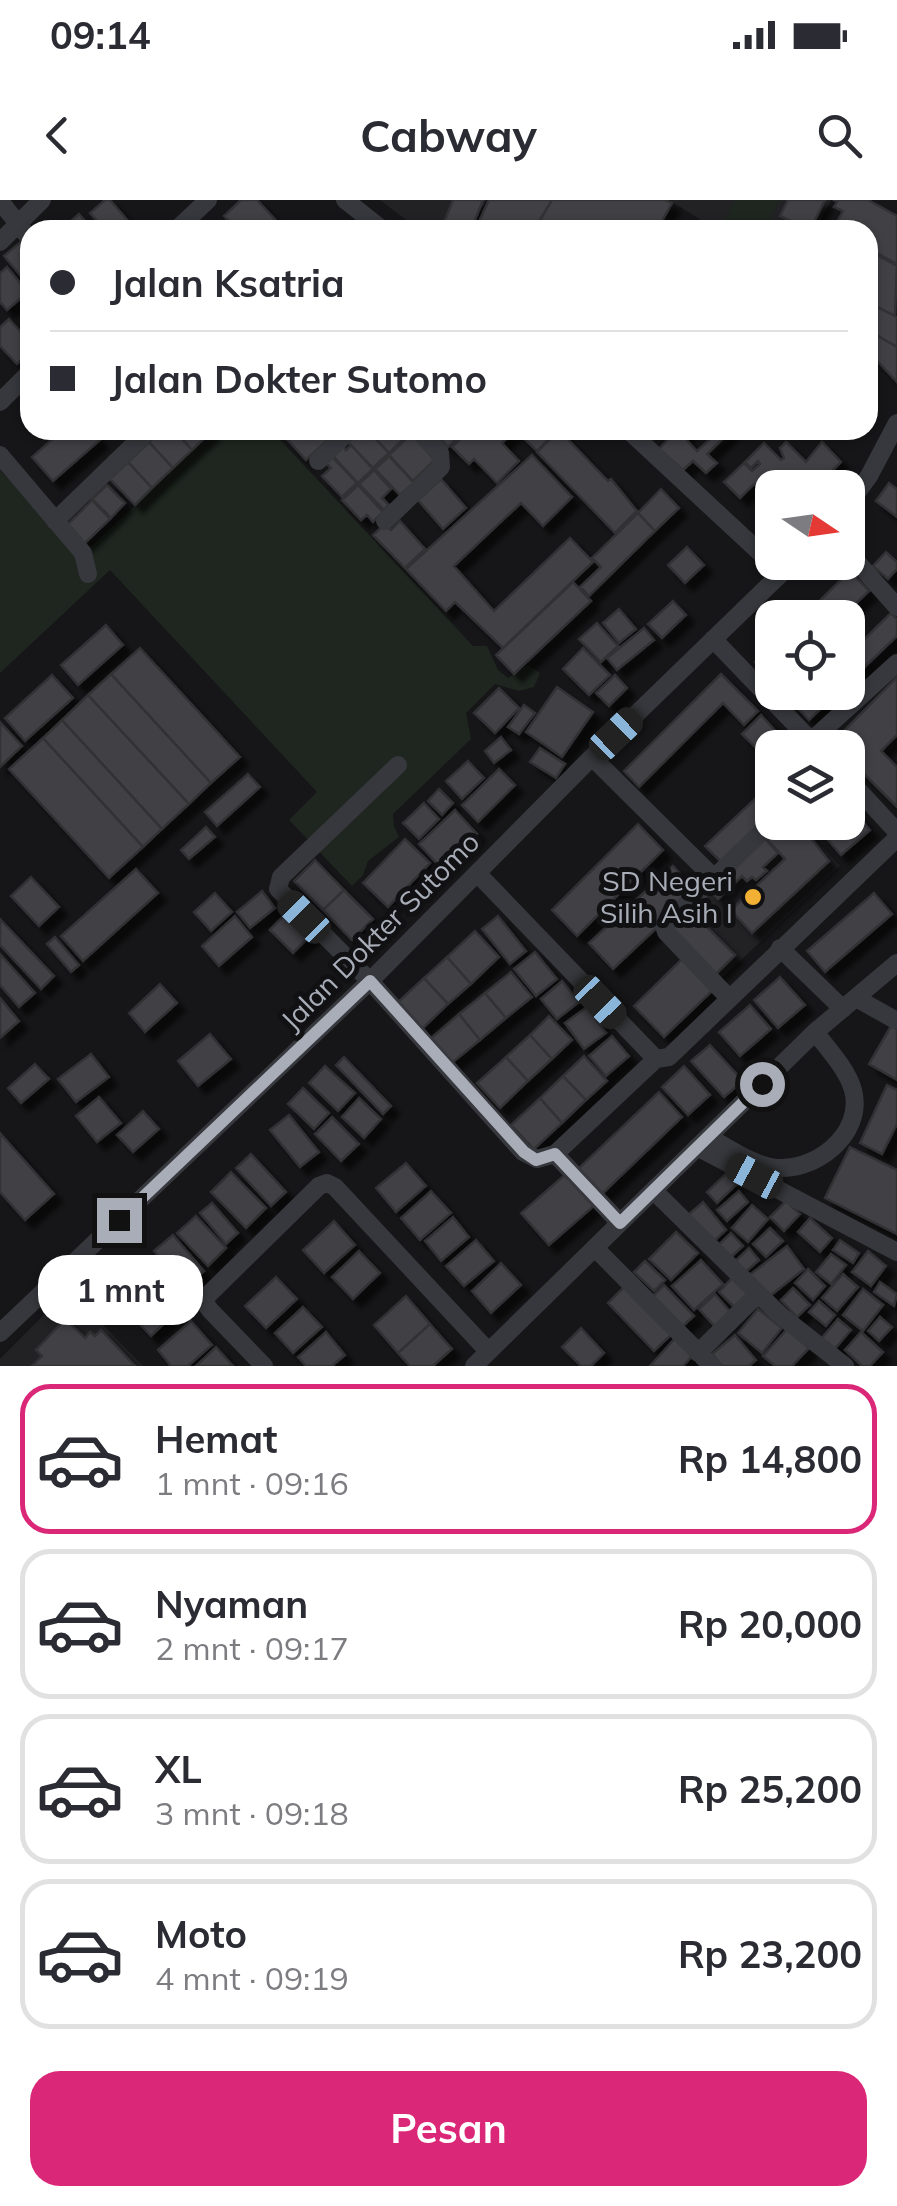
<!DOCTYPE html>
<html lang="id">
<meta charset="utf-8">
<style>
body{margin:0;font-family:Mulish,sans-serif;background:#f2f2f3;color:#2b2b33;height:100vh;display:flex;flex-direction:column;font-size:38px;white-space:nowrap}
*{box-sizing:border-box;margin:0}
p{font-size:32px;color:#7c7c81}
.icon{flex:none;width:55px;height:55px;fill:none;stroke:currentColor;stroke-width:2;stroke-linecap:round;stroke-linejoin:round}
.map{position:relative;height:1166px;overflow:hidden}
.drawer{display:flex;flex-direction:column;background:#fff;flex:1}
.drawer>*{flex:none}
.hud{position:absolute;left:20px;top:20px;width:858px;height:220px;border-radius:30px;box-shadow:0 2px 8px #0004;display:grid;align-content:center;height:220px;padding:0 30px;background:#fff}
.needle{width:65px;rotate:103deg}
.tools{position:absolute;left:755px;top:270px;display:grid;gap:20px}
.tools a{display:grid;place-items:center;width:110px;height:110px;border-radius:20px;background:#fff;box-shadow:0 2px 8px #0004;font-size:50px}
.end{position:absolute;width:45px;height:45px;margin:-22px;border:12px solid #a8adb8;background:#111;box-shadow:0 0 0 5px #111}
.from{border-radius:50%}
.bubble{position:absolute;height:70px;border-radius:30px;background:#fff;box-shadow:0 2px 8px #0004;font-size:32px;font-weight:700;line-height:70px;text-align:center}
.car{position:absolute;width:30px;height:60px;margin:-30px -15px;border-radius:12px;box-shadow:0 0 8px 2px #0007;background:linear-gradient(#222 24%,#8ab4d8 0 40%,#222 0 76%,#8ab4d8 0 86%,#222 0)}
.hud b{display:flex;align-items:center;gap:35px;height:95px;font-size:38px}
.hud b+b{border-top:2px solid #e1e1e2}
.hud i{width:25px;height:25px;background:#2b2b33}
ul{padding:18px 0 0;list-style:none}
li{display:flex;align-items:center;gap:30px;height:150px;margin:0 20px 15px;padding:0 10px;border:5px solid #e1e1e2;border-radius:30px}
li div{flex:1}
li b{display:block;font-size:38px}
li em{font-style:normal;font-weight:700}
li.current{border-color:#db2777}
li>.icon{width:90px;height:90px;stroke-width:1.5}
.button{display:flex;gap:20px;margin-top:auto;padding:20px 30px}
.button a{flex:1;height:115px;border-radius:30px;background:#db2777;color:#fff;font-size:40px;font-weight:700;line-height:115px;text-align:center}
.status{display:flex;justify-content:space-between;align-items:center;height:70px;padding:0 50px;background:#fff;direction:ltr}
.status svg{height:28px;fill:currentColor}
header{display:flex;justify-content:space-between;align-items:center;height:130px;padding:0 30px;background:#fff;font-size:45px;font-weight:700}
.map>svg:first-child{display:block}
.built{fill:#222225}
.green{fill:#1e261f}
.building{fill:#404145;stroke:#303034;stroke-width:2.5;filter:url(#shadow)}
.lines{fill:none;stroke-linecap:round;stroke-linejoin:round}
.minor{stroke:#37383d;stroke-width:18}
.route{stroke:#a8adb8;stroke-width:12}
.poi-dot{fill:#f2b134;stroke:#111113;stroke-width:4}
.labels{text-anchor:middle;stroke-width:10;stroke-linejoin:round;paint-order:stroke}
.poi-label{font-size:28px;fill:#a8adb8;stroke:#111113;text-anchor:end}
.street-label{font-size:28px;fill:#a8adb8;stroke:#111113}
</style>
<div class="status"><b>09:14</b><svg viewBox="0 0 49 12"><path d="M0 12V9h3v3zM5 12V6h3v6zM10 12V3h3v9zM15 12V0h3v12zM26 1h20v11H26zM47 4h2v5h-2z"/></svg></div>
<header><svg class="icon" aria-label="back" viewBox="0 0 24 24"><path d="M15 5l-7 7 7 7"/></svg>Cabway<svg class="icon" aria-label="search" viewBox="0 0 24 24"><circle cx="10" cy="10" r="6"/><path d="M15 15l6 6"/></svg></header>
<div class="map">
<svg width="897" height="1166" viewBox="0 0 897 1166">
<defs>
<filter id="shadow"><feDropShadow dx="8" dy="8" stdDeviation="2.5" flood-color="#0009"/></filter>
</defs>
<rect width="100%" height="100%" fill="#161618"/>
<path class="built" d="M 380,0 L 486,0 L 472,30 L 419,30 Z
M 669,0 L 831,0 L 815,30 L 717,30 Z
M 776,623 L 800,623 L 840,666 L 717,783 L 665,728 Z
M 69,1090 L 143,1166 L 0,1166 L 0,1159 Z"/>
<path class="green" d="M 735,0 L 779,0 L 764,30 L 746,30 L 725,20 Z
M 215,230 L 271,230 L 473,446 L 487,446 L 498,470 L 508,478 L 528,465 L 540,473 L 534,487 L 519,491 L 495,484 L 466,513 L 471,539 L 393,614 L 394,626 L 399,637 L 368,661 L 363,675 L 352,686 L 289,620 L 317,592 L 110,370 L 0,473 L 0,270 L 81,356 Z"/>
<path class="building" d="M 105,0 L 110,0 L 136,30 L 105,30 L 90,13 Z
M 241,0 L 257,0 L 285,30 L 238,30 L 224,16 Z
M 453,0 L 483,0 L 471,30 L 441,30 Z
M 489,0 L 552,0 L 534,30 L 475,30 Z
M 552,0 L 665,0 L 672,3 L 657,30 L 534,30 Z
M 788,0 L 825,0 L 810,30 L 780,16 Z
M 834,0 L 868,0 L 897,16 L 897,64 L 868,48 L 868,30 L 833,29 L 843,11 L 834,7 L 837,2 Z
M 79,14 L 93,30 L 66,30 L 64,27 Z
M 23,40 L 30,49 L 30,87 L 4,56 Z
M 868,50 L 897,66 L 895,116 L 868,102 Z
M 7,67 L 28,92 L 7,110 L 0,102 L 0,73 Z
M 875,106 L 897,117 L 897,147 L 868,130 L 868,120 Z
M 9,119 L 30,142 L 30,151 L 17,164 L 0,146 L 0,127 Z
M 868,130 L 897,147 L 897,182 L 868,151 Z
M 63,230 L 91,230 L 100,240 L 53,281 L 32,257 Z
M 161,230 L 174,230 L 192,250 L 173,268 L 149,242 Z
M 174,230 L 213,230 L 192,250 Z
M 297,230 L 323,230 L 330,238 L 306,260 L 287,239 Z
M 360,230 L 367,230 L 389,253 L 373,268 L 348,242 Z
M 368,230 L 407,230 L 410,233 L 389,253 Z
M 431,230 L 466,230 L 448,247 Z
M 469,230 L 515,230 L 502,243 L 519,261 L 497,283 L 474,259 L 469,264 L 452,247 Z
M 515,230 L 558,230 L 537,251 Z
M 559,230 L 608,281 L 611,279 L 637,311 L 615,333 L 537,252 Z
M 677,230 L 689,230 L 683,236 L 697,251 L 720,230 L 732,230 L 707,254 L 717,263 L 706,273 L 693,261 L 683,270 L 659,249 Z
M 411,234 L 435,260 L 413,281 L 389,255 Z
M 149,242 L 173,268 L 152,288 L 128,262 Z
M 786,242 L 806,262 L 822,242 L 841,262 L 821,282 L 827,288 L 772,288 L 772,295 L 760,283 L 753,285 L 740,298 L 724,282 L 744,263 L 752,271 L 760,264 L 758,261 L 751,268 L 745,262 L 764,243 L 781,260 L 784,258 L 780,248 Z
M 351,245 L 373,269 L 358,283 L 333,256 L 343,246 L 346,250 Z
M 532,255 L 572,297 L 543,326 L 521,303 L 454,366 L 494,411 L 570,338 L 593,362 L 503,448 L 455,402 L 446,411 L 406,369 Z
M 389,256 L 414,283 L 400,295 L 375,269 Z
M 332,257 L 357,283 L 342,297 L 322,276 L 331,268 L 326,263 Z
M 128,262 L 152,288 L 135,305 L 110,279 Z
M 374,270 L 391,289 L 382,298 L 389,305 L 384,310 L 359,284 Z
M 441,279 L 466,308 L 443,329 L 418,300 Z
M 889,283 L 897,289 L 897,317 L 876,301 Z
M 107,285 L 125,303 L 111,318 L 92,299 Z
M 358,285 L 383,312 L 373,322 L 367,315 L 361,320 L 342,300 Z
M 661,289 L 679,308 L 655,331 L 638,313 Z
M 92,300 L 110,319 L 84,344 L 66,326 Z
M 638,313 L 655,331 L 589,396 L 580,387 L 601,367 L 592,358 Z
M 400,321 L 425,349 L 405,368 L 373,335 L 385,324 L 391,330 Z
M 687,347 L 704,365 L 685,383 L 668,365 Z
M 886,352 L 897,362 L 897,369 L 888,379 L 873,366 Z
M 850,371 L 869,391 L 841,418 L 802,418 Z
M 573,382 L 591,401 L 514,474 L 496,455 Z
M 673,401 L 686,415 L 662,438 L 648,424 Z
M 619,409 L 636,429 L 619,443 L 603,423 Z
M 891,413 L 897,419 L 897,436 L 848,483 L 848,455 Z
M 597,423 L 618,446 L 601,462 L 579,439 Z
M 106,425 L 123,445 L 78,485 L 61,465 Z
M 644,428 L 654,440 L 617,470 L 607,458 Z
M 772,445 L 772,481 L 755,462 Z
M 140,448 L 240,557 L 211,583 L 111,474 Z
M 583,448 L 610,475 L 589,495 L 563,469 Z
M 111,474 L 211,583 L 189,604 L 88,495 Z
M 721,474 L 758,511 L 744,525 L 723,503 L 639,587 L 624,571 Z
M 52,475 L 73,498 L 25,541 L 5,518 Z
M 615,475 L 627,488 L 609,506 L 596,493 Z
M 897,477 L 897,535 L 881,551 L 897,567 L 897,607 L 848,558 L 848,548 L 837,548 L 832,543 Z
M 557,487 L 593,512 L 562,557 L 526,532 Z
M 499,488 L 519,508 L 495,533 L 474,513 Z
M 783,492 L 838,492 L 809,520 Z
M 88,495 L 189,604 L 162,629 L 62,520 Z
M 524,505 L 535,513 L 519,534 L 508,527 Z
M 761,515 L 791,548 L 772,548 L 772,564 L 742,534 Z
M 62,520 L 162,629 L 143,647 L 43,538 Z
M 0,522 L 22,546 L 0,567 Z
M 501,537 L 511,550 L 494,563 L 485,551 Z
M 43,538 L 143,647 L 109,678 L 9,569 Z
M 540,548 L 565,564 L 556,578 L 530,562 Z
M 468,561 L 484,578 L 462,599 L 446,581 Z
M 499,569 L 515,585 L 478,622 L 462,605 Z
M 248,574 L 260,587 L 217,626 L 205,612 Z
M 772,583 L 772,620 L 724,665 L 705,646 Z
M 439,589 L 453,603 L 442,615 L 428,601 Z
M 424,603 L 439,619 L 419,639 L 403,623 Z
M 848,604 L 870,630 L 841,655 L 816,626 L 820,622 L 848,622 Z
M 455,610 L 477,634 L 441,668 L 419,644 Z
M 777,622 L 798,622 L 829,661 L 752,733 L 731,710 L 785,659 L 763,635 Z
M 638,624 L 663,650 L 577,736 L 552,710 Z
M 206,627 L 215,637 L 189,659 L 181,650 Z
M 763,636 L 778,653 L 763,667 L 767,671 L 756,680 L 752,677 L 747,681 L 742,676 L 718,699 L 708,688 Z
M 405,639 L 430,663 L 388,707 L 363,683 Z
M 315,660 L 344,690 L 323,710 L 294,681 Z
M 673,666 L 696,691 L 613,769 L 589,743 Z
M 136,669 L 158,693 L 83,761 L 61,736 Z
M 31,677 L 59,707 L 39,726 L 11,696 Z
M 344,690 L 373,719 L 352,740 L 323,710 Z
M 262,691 L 275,708 L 250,728 L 237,712 Z
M 215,693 L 232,712 L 211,731 L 194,712 Z
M 874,693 L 892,714 L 825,772 L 807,751 Z
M 291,708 L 314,732 L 293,753 L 270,730 Z
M 688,708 L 735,755 L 714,776 L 667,728 Z
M 235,716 L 252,737 L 219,766 L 202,746 Z
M 498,716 L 526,751 L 510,764 L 482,729 Z
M 0,719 L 54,776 L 41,789 L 0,745 Z
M 475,731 L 499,757 L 471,784 L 447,757 Z
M 55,737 L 79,765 L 71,772 L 47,744 Z
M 535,752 L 557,779 L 536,796 L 514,769 Z
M 0,754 L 35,793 L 19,807 L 0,785 Z
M 447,757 L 471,784 L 448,804 L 424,778 Z
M 682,759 L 712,791 L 664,837 L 634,806 Z
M 511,772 L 532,797 L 506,818 L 485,793 Z
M 780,777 L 805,805 L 778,828 L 754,800 Z
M 424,778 L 448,804 L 422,829 L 398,802 Z
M 562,781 L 579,802 L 557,819 L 541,799 Z
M 160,784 L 177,803 L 145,832 L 129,813 Z
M 485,793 L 506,818 L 480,840 L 459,814 Z
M 0,798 L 19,821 L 0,838 Z
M 750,805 L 771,829 L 740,856 L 719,832 Z
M 587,807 L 606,833 L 584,849 L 565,823 Z
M 459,814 L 480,840 L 448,866 L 428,841 Z
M 549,816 L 572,840 L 552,859 L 530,835 Z
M 891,826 L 897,829 L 897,880 L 869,864 Z
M 210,834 L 231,859 L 198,886 L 178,861 Z
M 530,835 L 552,859 L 528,881 L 506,857 Z
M 612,836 L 629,856 L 606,876 L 589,856 Z
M 710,845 L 743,881 L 724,897 L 691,861 Z
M 91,854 L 109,877 L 76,902 L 58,879 Z
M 584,856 L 607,881 L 586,900 L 563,876 Z
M 344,857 L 391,906 L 383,914 L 336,865 Z
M 506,857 L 528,881 L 500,908 L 477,883 Z
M 35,864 L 49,879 L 21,903 L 8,888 Z
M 325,866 L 355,893 L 338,911 L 309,883 Z
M 684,866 L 710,895 L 688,915 L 662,887 Z
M 563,876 L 586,900 L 562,923 L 540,898 Z
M 887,885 L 897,890 L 897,924 L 882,954 L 860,943 Z
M 303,888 L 329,913 L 314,929 L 288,904 Z
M 659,892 L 682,917 L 602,994 L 578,969 Z
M 99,897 L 121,923 L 97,942 L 76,916 Z
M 359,898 L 381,919 L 364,938 L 342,917 Z
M 540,898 L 562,923 L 534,949 L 511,925 Z
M 143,911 L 159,929 L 133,952 L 117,935 Z
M 289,915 L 319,952 L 300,967 L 270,930 Z
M 332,917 L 359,944 L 341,961 L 315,934 Z
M 0,933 L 54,994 L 25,1020 L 0,992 Z
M 850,947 L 897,970 L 897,1034 L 825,998 Z
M 251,954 L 286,992 L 271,1006 L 236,968 Z
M 406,963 L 426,986 L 396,1012 L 376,988 Z
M 231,972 L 266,1008 L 246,1028 L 211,992 Z
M 567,973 L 595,1005 L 549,1045 L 521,1013 Z
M 726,974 L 736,985 L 717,1003 L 707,992 Z
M 431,991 L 451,1013 L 420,1040 L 401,1018 Z
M 739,991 L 748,1002 L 727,1021 L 717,1010 Z
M 786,1001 L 800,1014 L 784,1031 L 770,1017 Z
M 703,1002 L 726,1030 L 711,1044 L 687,1016 Z
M 212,1003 L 238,1033 L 226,1044 L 200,1013 Z
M 752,1005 L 768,1019 L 748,1042 L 732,1028 Z
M 196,1016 L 226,1048 L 208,1066 L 177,1033 Z
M 453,1017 L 469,1037 L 441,1061 L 425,1041 Z
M 810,1018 L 832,1038 L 820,1052 L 798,1032 Z
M 334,1021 L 355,1045 L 324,1073 L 303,1050 Z
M 770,1028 L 783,1041 L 766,1057 L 753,1044 Z
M 676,1032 L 698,1053 L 671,1080 L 649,1059 Z
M 731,1033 L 743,1046 L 727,1061 L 715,1048 Z
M 173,1035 L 204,1071 L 185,1087 L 154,1051 Z
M 476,1040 L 494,1061 L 464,1086 L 446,1066 Z
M 840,1040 L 859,1053 L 853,1063 L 833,1050 Z
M 787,1046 L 804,1069 L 765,1100 L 747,1077 Z
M 749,1048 L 759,1060 L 742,1075 L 732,1064 Z
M 359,1051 L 380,1073 L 353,1099 L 332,1077 Z
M 868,1051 L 886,1066 L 871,1086 L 852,1072 Z
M 831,1054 L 846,1065 L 831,1084 L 816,1072 Z
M 139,1060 L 165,1086 L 136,1116 L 109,1089 Z
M 701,1060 L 723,1084 L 694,1110 L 672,1086 Z
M 645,1061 L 665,1080 L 654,1091 L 634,1072 Z
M 501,1063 L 521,1085 L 491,1113 L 472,1091 Z
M 808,1069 L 825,1086 L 813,1100 L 795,1083 Z
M 843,1074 L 858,1087 L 837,1111 L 822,1098 Z
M 276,1077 L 297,1099 L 266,1128 L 245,1106 Z
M 732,1078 L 751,1097 L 738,1111 L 719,1092 Z
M 880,1082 L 897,1094 L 894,1106 L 874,1092 Z
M 664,1085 L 694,1116 L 681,1128 L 652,1097 Z
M 174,1086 L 188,1101 L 151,1136 L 137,1121 Z
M 625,1086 L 671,1135 L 654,1151 L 608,1103 Z
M 793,1088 L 810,1105 L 797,1117 L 781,1100 Z
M 863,1089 L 883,1105 L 863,1131 L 843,1115 Z
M 715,1094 L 733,1115 L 717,1129 L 699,1109 Z
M 406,1096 L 430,1124 L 398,1153 L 374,1125 Z
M 819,1101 L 835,1115 L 826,1126 L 809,1112 Z
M 303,1107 L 322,1127 L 293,1153 L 275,1133 Z
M 758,1109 L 782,1128 L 762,1153 L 738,1133 Z
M 880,1117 L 892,1127 L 879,1141 L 868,1131 Z
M 65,1119 L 85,1138 L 90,1132 L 95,1136 L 101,1130 L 135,1166 L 32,1166 L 42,1156 L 36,1150 Z
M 838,1119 L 851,1130 L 833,1151 L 820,1140 Z
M 191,1121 L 212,1145 L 188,1166 L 171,1166 L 158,1150 Z
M 430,1124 L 452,1149 L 433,1166 L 410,1166 L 398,1153 Z
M 581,1128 L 604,1153 L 591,1166 L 581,1166 L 562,1147 Z
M 787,1129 L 809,1148 L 792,1166 L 775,1166 L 763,1156 Z
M 326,1132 L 345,1155 L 332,1166 L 306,1166 L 298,1157 Z
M 861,1132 L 883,1152 L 870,1166 L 862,1166 L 845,1150 Z
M 735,1135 L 756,1160 L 749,1166 L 722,1166 L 712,1154 Z
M 677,1136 L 695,1153 L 683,1166 L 650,1166 Z
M 216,1147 L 233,1166 L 196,1166 Z"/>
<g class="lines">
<path class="minor" d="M 345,0 L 383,30
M 0,1 L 30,39
M 176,30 L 208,0
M 0,42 L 42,0
M 0,202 L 30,172
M 628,230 L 782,373
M 0,255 L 83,353 L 88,374
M 318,261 L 350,230
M 848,305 L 869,276 L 897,223
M 55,321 L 149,230
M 385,321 L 441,267 L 440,253 L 418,230
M 848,352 L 897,407
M 713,439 L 818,548
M 811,541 L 897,463
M 592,557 L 713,677
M 398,565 L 281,677 L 278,689 L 370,781 L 523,952 L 537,959 L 555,954 L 656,859 L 669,857 L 897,638
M 848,579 L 897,632
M 478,674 L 656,859
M 780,748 L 843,809
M 729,798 L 666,732 L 664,726 L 772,622
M 856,798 L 897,821
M 708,937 C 728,947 749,963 771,967 C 812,975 865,935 853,890 C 847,869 828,849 815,832
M 697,947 L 897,1052
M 555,954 L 620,1023
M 654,991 L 780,1115 L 845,1166
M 595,1048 L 712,1166
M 0,1133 L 370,781 L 592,557 L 793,362
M 698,1153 L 758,1094
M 264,1166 L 210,1110 L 205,1103 L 207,1096 L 319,986 L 327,983 L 335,987 L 488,1151
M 474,1166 L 815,832 L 897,763"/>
</g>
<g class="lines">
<path class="route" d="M 119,1020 L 370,781 L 524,952 L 536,960 L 555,954 L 620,1023 L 762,884"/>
</g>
<circle class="poi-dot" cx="753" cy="697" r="10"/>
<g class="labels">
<g class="poi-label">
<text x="733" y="691">SD Negeri<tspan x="733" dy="32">Silih Asih I</tspan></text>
</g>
<g class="street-label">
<text transform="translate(380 731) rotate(-45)" y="10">Jalan Dokter Sutomo</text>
</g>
</g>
</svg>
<div class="tools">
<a><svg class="needle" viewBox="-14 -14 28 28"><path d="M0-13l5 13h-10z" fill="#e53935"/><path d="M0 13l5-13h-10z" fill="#7c7c81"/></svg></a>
<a><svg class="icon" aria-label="locate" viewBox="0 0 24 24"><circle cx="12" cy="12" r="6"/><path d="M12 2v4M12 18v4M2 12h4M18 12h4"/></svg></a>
<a><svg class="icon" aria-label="layers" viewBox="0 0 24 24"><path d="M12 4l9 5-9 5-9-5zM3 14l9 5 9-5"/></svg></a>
</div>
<i class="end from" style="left:762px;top:884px"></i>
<i class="end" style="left:119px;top:1020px"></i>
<div class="bubble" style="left:38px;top:1055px;width:165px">1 mnt</div>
<i class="car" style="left:616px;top:534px;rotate:46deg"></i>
<i class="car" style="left:304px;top:717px;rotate:315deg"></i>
<i class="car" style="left:600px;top:802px;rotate:136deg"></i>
<i class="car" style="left:754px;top:976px;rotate:298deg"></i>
<div class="hud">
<b><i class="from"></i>Jalan Ksatria</b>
<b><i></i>Jalan Dokter Sutomo</b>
</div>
</div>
<section class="drawer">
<ul>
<li class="current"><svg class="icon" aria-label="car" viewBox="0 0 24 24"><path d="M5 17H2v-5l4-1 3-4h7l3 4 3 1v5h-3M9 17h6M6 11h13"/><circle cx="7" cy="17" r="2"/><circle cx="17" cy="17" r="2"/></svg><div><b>Hemat</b><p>1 mnt · 09:16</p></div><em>Rp 14,800</em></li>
<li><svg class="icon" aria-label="car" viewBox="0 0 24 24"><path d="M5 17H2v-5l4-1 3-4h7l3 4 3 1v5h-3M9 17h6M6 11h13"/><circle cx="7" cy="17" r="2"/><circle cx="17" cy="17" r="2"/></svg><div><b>Nyaman</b><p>2 mnt · 09:17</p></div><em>Rp 20,000</em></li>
<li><svg class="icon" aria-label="car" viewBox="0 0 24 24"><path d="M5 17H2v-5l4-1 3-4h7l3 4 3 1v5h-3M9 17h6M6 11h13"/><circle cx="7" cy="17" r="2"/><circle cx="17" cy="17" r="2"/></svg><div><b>XL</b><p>3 mnt · 09:18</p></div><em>Rp 25,200</em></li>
<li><svg class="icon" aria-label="car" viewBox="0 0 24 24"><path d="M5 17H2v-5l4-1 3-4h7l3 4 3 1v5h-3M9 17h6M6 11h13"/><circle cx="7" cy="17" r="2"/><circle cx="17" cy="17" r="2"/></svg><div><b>Moto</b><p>4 mnt · 09:19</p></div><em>Rp 23,200</em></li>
</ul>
<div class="button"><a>Pesan</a></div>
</section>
